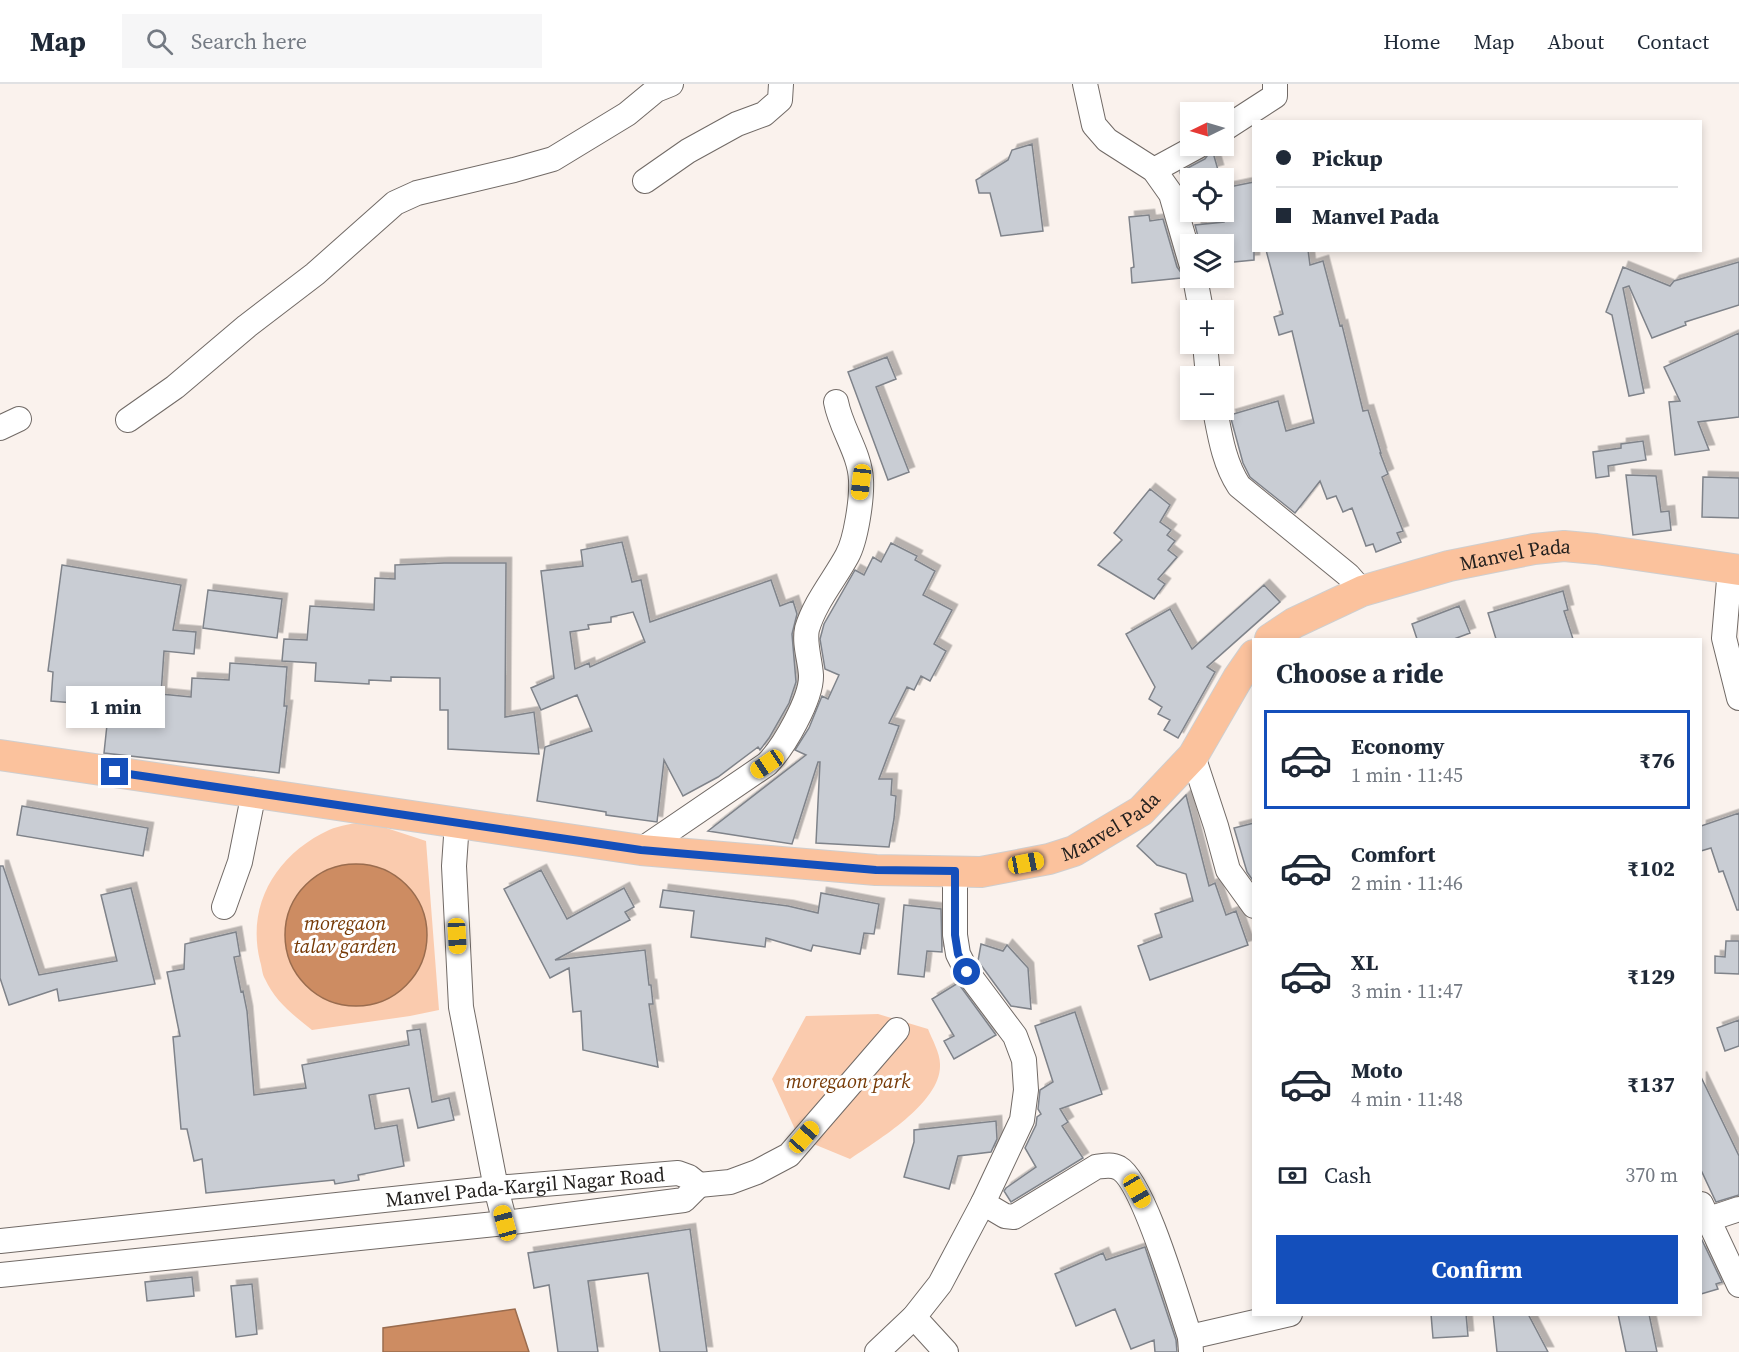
<!DOCTYPE html>
<meta charset="utf-8">
<style>
body{margin:0;font-family:"Source Serif 4",serif;background:#f6f6f7;color:#1f2937;height:100vh;display:flex;flex-direction:column;font-size:22px;white-space:nowrap}
*{box-sizing:border-box;margin:0}
p{font-size:20px;color:#747a83}
.icon{flex:none;width:33px;height:33px;fill:none;stroke:currentColor;stroke-width:2;stroke-linecap:round;stroke-linejoin:round}
.map{position:relative;flex:1;overflow:hidden}
.drawer{position:absolute;left:1252px;top:554px;width:450px;height:678px;display:flex;flex-direction:column;background:#fff;border-radius:0px;box-shadow:0 3px 9px #0003}
.drawer>*{flex:none}
.hud{position:absolute;left:1252px;top:36px;width:450px;height:132px;border-radius:0px;box-shadow:0 3px 9px #0003;display:grid;align-content:center;height:132px;padding:0 24px;background:#fff}
.needle{width:39px;rotate:265deg}
.controls{position:absolute;left:1180px;top:18px;display:grid;gap:12px}
.controls a{display:grid;place-items:center;width:54px;height:54px;border-radius:0px;background:#fff;box-shadow:0 3px 9px #0003;font-size:30px}
.end{position:absolute;width:27px;height:27px;margin:-14px;border:8px solid #144fbb;background:#fff;box-shadow:0 0 0 3px #fff}
.from{border-radius:50%}
.bubble{position:absolute;height:42px;border-radius:0px;background:#fff;box-shadow:0 3px 9px #0003;font-size:20px;font-weight:700;line-height:42px;text-align:center}
.car{position:absolute;width:18px;height:36px;margin:-18px -9px;border-radius:8px;box-shadow:0 0 4px 2px #0007;background:linear-gradient(#f5c518 24%,#345 0 40%,#f5c518 0 76%,#345 0 86%,#f5c518 0)}
.hud b{display:flex;align-items:center;gap:21px;height:57px;font-size:22px}
.hud b+b{border-top:2px solid #e0e1e3}
.hud i{width:15px;height:15px;background:#1f2937}
ul{padding:0;list-style:none}
li{display:flex;align-items:center;gap:18px;height:99px;margin:0 12px 9px;padding:0 12px;border:3px solid transparent;border-radius:0px}
li div{flex:1}
li b{display:block;font-size:22px}
li em{font-style:normal;font-weight:700}
li.active{border-color:#144fbb}
li>.icon{width:54px;height:54px;stroke-width:1.5}
h2{padding:0 24px;font-size:27px;line-height:72px}
.pay{display:flex;align-items:center;gap:15px;height:66px;padding:0 24px;font-size:22px}
.pay p{margin-inline-start:auto}
.primary-button{display:flex;gap:12px;margin-top:auto;padding:12px 24px}
.primary-button a{flex:1;height:69px;border-radius:0px;background:#144fbb;color:#fff;font-size:24px;font-weight:700;line-height:69px;text-align:center}
header{display:flex;align-items:center;gap:36px;box-sizing:border-box;height:84px;padding:0 30px;background:#fff;border-bottom:2px solid #e0e1e3}
header strong{font-size:28px}
nav{display:flex;gap:33px;margin-inline-start:auto;font-size:21px}
.search{width:420px;height:54px;background:#f6f6f7;display:flex;align-items:center;gap:15px;box-sizing:border-box;padding:0 21px;border-radius:0px;color:#747a83;font-size:22px}
.map>svg:first-child{display:block}
.green{fill:#facbae}
.water{fill:#cd8c62;stroke:#9a6c4e;stroke-width:1.5}
.building{fill:#c9cdd4;stroke:#7f838a;stroke-width:1.5;fill-rule:evenodd;filter:url(#shadow)}
.lines{fill:none;stroke-linecap:round;stroke-linejoin:round}
.minor-casing{stroke:#716a66;stroke-width:26}
.major-casing{stroke:#cfcece;stroke-width:32}
.minor{stroke:#fff;stroke-width:24}
.major{stroke:#fbc29d;stroke-width:30}
.route{stroke:#144fbb;stroke-width:8}
.labels{text-anchor:middle;stroke-width:6;stroke-linejoin:round;paint-order:stroke}
.street-label{font-size:20px;fill:#24211f;stroke:#fff}
.park-label{font-size:20px;font-style:italic;fill:#763905;stroke:#fff}
</style>
<header>
<strong>Map</strong>
<div class="search"><svg class="icon" aria-label="search" viewBox="0 0 24 24"><circle cx="10" cy="10" r="6"/><path d="M15 15l6 6"/></svg>Search here</div>
<nav><a>Home</a><a>Map</a><a>About</a><a>Contact</a></nav>
</header>
<div class="map">
<svg width="1739" height="1268" viewBox="0 0 1739 1268">
<defs>
<filter id="shadow"><feDropShadow dx="5.5" dy="-5.5" stdDeviation="0" flood-color="#0004"/></filter>
</defs>
<rect width="100%" height="100%" fill="#faf2ed"/>
<path class="green" d="M 365,737 L 426,757 L 439,926 L 410,932 L 312,946 C 293,931 275,917 265,895 C 262,890 262,883 260,877 C 246,820 277,770 329,746 C 340,741 354,740 365,737 Z
M 878,930 L 928,945 C 932,955 940,969 940,980 C 942,1018 878,1056 850,1075 L 799,1054 L 772,995 L 806,932 Z"/>
<path class="water" d="M285 851a71 71 0 1 1 142 0a71 71 0 1 1-142 0Z
M 515,1225 L 529,1268 L 383,1268 L 383,1244 Z"/>
<path class="building" d="M 1032,60 L 1043,147 L 1001,152 L 990,109 L 979,109 L 976,96 L 1008,76 L 1012,66 Z
M 1212,65 L 1218,86 L 1182,96 L 1180,88 L 1205,75 Z
M 1254,98 L 1254,176 L 1224,179 L 1224,160 L 1200,160 L 1195,141 L 1224,138 L 1224,104 Z
M 1149,131 L 1150,137 L 1163,135 L 1177,183 L 1182,190 L 1181,194 L 1132,199 L 1131,184 L 1134,183 L 1129,133 Z
M 1266,166 L 1308,166 L 1310,181 L 1323,177 L 1340,242 L 1342,241 L 1363,327 L 1368,326 L 1381,369 L 1380,369 L 1388,390 L 1382,393 L 1403,447 L 1397,449 L 1401,458 L 1376,468 L 1373,460 L 1366,462 L 1352,424 L 1343,428 L 1336,412 L 1327,415 L 1320,397 L 1295,429 L 1250,393 L 1243,379 L 1230,331 L 1278,317 L 1286,347 L 1314,339 L 1292,247 L 1279,251 L 1274,233 L 1283,230 Z
M 1739,178 L 1739,221 L 1685,238 L 1686,241 L 1652,254 L 1629,202 L 1623,204 L 1644,309 L 1629,312 L 1612,231 L 1606,228 L 1623,183 L 1670,202 L 1674,197 Z
M 1739,249 L 1739,333 L 1698,338 L 1709,366 L 1675,371 L 1669,318 L 1680,317 L 1664,283 Z
M 887,273 L 896,295 L 876,303 L 909,388 L 888,396 L 848,288 Z
M 1643,357 L 1646,376 L 1608,382 L 1609,392 L 1596,394 L 1593,368 L 1621,364 L 1621,360 Z
M 1626,391 L 1656,392 L 1661,428 L 1669,427 L 1671,446 L 1633,451 Z
M 1703,393 L 1739,394 L 1739,434 L 1702,433 Z
M 1150,405 L 1170,421 L 1160,438 L 1171,446 L 1167,451 L 1175,457 L 1168,466 L 1177,473 L 1158,495 L 1165,500 L 1154,515 L 1098,481 L 1122,456 L 1114,449 Z
M 622,458 L 632,498 L 641,496 L 650,538 L 771,496 L 780,522 L 793,517 L 797,530 L 792,550 L 796,598 L 789,619 L 769,654 L 760,666 L 758,663 L 718,693 L 683,712 L 664,676 L 657,738 L 606,731 L 606,728 L 537,717 L 545,663 L 592,647 L 577,611 L 541,626 L 531,604 L 554,594 L 541,487 L 583,482 L 581,466 ZM 633,528 L 645,558 L 590,583 L 589,579 L 575,585 L 570,548 L 589,545 L 588,541 L 611,538 L 611,533 Z
M 891,459 L 917,472 L 915,476 L 935,487 L 923,511 L 952,526 L 934,560 L 946,567 L 930,597 L 921,592 L 914,606 L 907,603 L 889,639 L 899,642 L 879,695 L 892,695 L 891,711 L 896,712 L 894,735 L 889,763 L 816,759 L 820,678 L 818,678 L 792,760 L 708,747 L 806,671 L 795,666 L 809,644 L 822,612 L 828,615 L 839,591 L 825,585 L 820,555 L 824,540 L 855,486 L 864,491 L 873,473 L 881,478 Z
M 444,479 L 506,479 L 505,633 L 534,628 L 539,670 L 448,665 L 448,626 L 440,626 L 440,594 L 391,593 L 391,597 L 369,596 L 369,600 L 315,597 L 316,579 L 282,577 L 284,555 L 307,556 L 310,522 L 374,526 L 375,494 L 395,495 L 395,481 Z
M 62,481 L 181,501 L 173,546 L 196,548 L 194,570 L 164,567 L 161,610 L 191,613 L 192,594 L 229,596 L 230,579 L 287,583 L 284,622 L 287,622 L 279,689 L 104,669 L 109,622 L 51,617 L 53,588 L 48,587 Z
M 1264,501 L 1280,518 L 1207,583 L 1215,588 L 1178,654 L 1164,646 L 1170,636 L 1158,630 L 1162,623 L 1149,615 L 1155,603 L 1126,550 L 1170,525 L 1192,565 Z
M 208,506 L 282,515 L 277,554 L 203,544 Z
M 1563,507 L 1568,526 L 1564,527 L 1573,555 L 1496,555 L 1488,529 Z
M 1459,522 L 1470,549 L 1454,555 L 1417,555 L 1412,540 Z
M 1186,711 L 1209,802 L 1215,799 L 1226,831 L 1236,827 L 1248,861 L 1150,896 L 1138,862 L 1162,853 L 1155,830 L 1193,817 L 1186,790 L 1157,781 L 1137,762 Z
M 22,722 L 148,744 L 143,772 L 17,751 Z
M 1739,729 L 1739,826 L 1737,826 L 1723,787 L 1719,788 L 1711,764 L 1701,767 L 1701,742 Z
M 1254,739 L 1254,798 L 1247,788 L 1234,744 Z
M 0,782 L 3,782 L 39,891 L 117,877 L 101,811 L 131,804 L 155,900 L 59,917 L 57,905 L 9,921 L 0,894 Z
M 541,786 L 567,835 L 624,804 L 634,823 L 625,828 L 630,836 L 555,876 L 645,866 L 649,901 L 651,901 L 653,920 L 649,920 L 658,983 L 583,966 L 581,927 L 573,928 L 569,884 L 550,894 L 504,805 Z
M 663,806 L 788,822 L 818,829 L 821,809 L 879,820 L 874,850 L 864,849 L 860,870 L 813,861 L 811,867 L 766,854 L 765,863 L 691,853 L 694,827 L 660,823 Z
M 904,821 L 941,825 L 942,868 L 927,867 L 924,893 L 898,890 Z
M 236,848 L 240,872 L 234,873 L 241,908 L 243,907 L 247,927 L 254,1011 L 306,1004 L 302,981 L 409,961 L 407,947 L 420,945 L 432,1018 L 449,1014 L 454,1036 L 418,1044 L 409,1004 L 369,1011 L 375,1045 L 397,1041 L 404,1082 L 358,1091 L 359,1096 L 335,1100 L 334,1096 L 206,1109 L 202,1075 L 194,1077 L 187,1045 L 181,1045 L 173,953 L 180,952 L 167,888 L 184,885 L 185,860 Z
M 1726,857 L 1739,857 L 1739,890 L 1715,889 L 1715,872 L 1725,873 Z
M 981,860 L 1003,867 L 1007,861 L 1028,884 L 1031,925 L 1011,922 L 978,877 Z
M 958,899 L 996,951 L 954,975 L 944,957 L 954,952 L 932,915 Z
M 1075,928 L 1102,1010 L 1060,1025 L 1068,1038 L 1062,1042 L 1083,1074 L 1011,1118 L 1004,1107 L 1006,1104 L 1036,1083 L 1025,1064 L 1036,1041 L 1037,1033 L 1041,1030 L 1038,1025 L 1040,1006 L 1053,998 L 1035,942 Z
M 1739,936 L 1739,962 L 1725,967 L 1717,944 Z
M 1701,993 L 1739,1072 L 1739,1111 L 1716,1118 L 1701,1086 Z
M 996,1037 L 997,1055 L 991,1068 L 958,1072 L 949,1105 L 904,1093 L 914,1058 L 914,1046 Z
M 690,1145 L 707,1268 L 660,1268 L 648,1189 L 588,1197 L 598,1268 L 558,1268 L 549,1201 L 534,1204 L 528,1169 Z
M 1701,1154 L 1722,1198 L 1716,1200 L 1718,1205 L 1701,1210 Z
M 1145,1163 L 1176,1256 L 1177,1268 L 1155,1268 L 1154,1256 L 1131,1265 L 1115,1225 L 1076,1242 L 1055,1190 L 1103,1169 L 1106,1176 Z
M 192,1193 L 194,1212 L 147,1217 L 145,1198 Z
M 252,1200 L 257,1250 L 236,1253 L 231,1202 Z
M 1431,1230 L 1466,1230 L 1468,1252 L 1433,1254 Z
M 1493,1230 L 1528,1230 L 1548,1268 L 1497,1268 Z
M 1618,1230 L 1649,1230 L 1657,1268 L 1626,1268 Z"/>
<g class="lines">
<defs>
<g id="minor">
<path d="M 1085,0 L 1094,41 L 1107,56 L 1154,86 L 1171,110 L 1191,179"/>
<path d="M 1224,45 L 1275,12 L 1275,0"/>
<path d="M 1154,86 L 1198,62"/>
<path d="M 645,97 L 688,67 L 737,40 L 764,30 L 780,16 L 781,0"/>
<path d="M 1195,194 L 1201,226"/>
<path d="M 1205,260 L 1208,292"/>
<path d="M 1215,326 C 1220,352 1224,379 1239,402 L 1348,491 L 1362,507"/>
<path d="M 128,336 L 175,303 L 247,242 L 315,190 L 395,119 L 417,109 L 514,86 L 553,75 L 627,30 L 656,6 L 671,0"/>
<path d="M 0,344 L 19,335"/>
<path d="M 1730,484 L 1724,554 L 1739,614"/>
<path d="M 1193,672 L 1216,742 L 1228,786 L 1254,822"/>
<path d="M 457,738 L 454,782 L 461,923 L 496,1104 L 505,1139"/>
<path d="M 641,766 L 767,680 C 784,663 812,614 811,591 C 810,576 804,559 807,545 C 815,518 834,496 847,472 C 856,456 862,415 861,396 C 860,369 841,345 836,318"/>
<path d="M 955,787 L 955,851 L 958,870 L 967,888 L 1015,952 L 1024,976 L 1026,1006 L 1022,1036 L 983,1119 L 1005,1132 L 1014,1133 L 1096,1083 C 1104,1082 1111,1080 1119,1084 C 1144,1098 1179,1221 1190,1253 L 1191,1268"/>
<path d="M 224,823 L 240,778 L 254,708"/>
<path d="M 699,1101 L 730,1098 L 757,1088 L 789,1071 L 897,946"/>
<path d="M 1701,1120 L 1739,1201"/>
<path d="M 1709,1135 L 1739,1125"/>
<path id="s1" d="M 0,1157 L 496,1104 L 678,1089 L 689,1093 L 699,1101 L 684,1116 L 505,1139 L 0,1191"/>
<path d="M 914,1233 L 946,1268"/>
<path d="M 1190,1253 L 1290,1230"/>
<path d="M 877,1268 L 914,1233 L 940,1200 L 983,1119"/>
</g>
<g id="major">
<path id="s2" d="M 1270,555 L 1294,539 L 1362,507 L 1449,482 L 1534,465 L 1564,462 L 1596,465 L 1739,486"/>
<path id="s3" d="M 0,671 L 641,766 L 876,786 L 981,788 L 1049,775 L 1074,767 L 1141,727 L 1193,672 L 1238,594 L 1254,571"/>
</g>
</defs>
<use href="#minor" class="minor-casing"/>
<use href="#major" class="major-casing"/>
<use href="#minor" class="minor"/>
<use href="#major" class="major"/>
</g>
<g class="lines">
<path class="route" d="M 115,688 L 641,766 L 876,786 L 955,787 L 955,851 L 958,870 L 967,888"/>
</g>
<g class="labels">
<g class="street-label">
<text dy="7" stroke="none"><textPath href="#s2" startOffset="262">Manvel Pada</textPath></text>
<text dy="7" stroke="none"><textPath href="#s3" startOffset="1128">Manvel Pada</textPath></text>
<text dy="7" stroke="none"><textPath href="#s1" startOffset="528">Manvel Pada-Kargil Nagar Road</textPath></text>
</g>
<g class="park-label">
<text x="345" y="846">moregaon<tspan x="345" dy="23">talav garden</tspan></text>
<text x="848" y="1004">moregaon park</text>
</g>
</g>
</svg>
<div class="controls">
<a><svg class="needle" viewBox="-14 -14 28 28"><path d="M0-13l5 13h-10z" fill="#e53935"/><path d="M0 13l5-13h-10z" fill="#747a83"/></svg></a>
<a><svg class="icon" aria-label="locate" viewBox="0 0 24 24"><circle cx="12" cy="12" r="6"/><path d="M12 2v4M12 18v4M2 12h4M18 12h4"/></svg></a>
<a><svg class="icon" aria-label="layers" viewBox="0 0 24 24"><path d="M12 4l9 5-9 5-9-5zM3 14l9 5 9-5"/></svg></a>
<a>+</a>
<a>−</a>
</div>
<i class="end from" style="left:967px;top:888px"></i>
<i class="end" style="left:115px;top:688px"></i>
<div class="bubble" style="left:66px;top:602px;width:99px">1 min</div>
<i class="car" style="left:861px;top:398px;rotate:187deg"></i>
<i class="car" style="left:767px;top:680px;rotate:236deg"></i>
<i class="car" style="left:1026px;top:779px;rotate:79deg"></i>
<i class="car" style="left:457px;top:852px;rotate:177deg"></i>
<i class="car" style="left:804px;top:1053px;rotate:41deg"></i>
<i class="car" style="left:1137px;top:1107px;rotate:150deg"></i>
<i class="car" style="left:505px;top:1139px;rotate:345deg"></i>
<div class="hud">
<b><i class="from"></i>Pickup</b>
<b><i></i>Manvel Pada</b>
</div>
<section class="drawer">
<h2>Choose a ride</h2>
<ul>
<li class="active"><svg class="icon" aria-label="car" viewBox="0 0 24 24"><path d="M5 17H2v-5l4-1 3-4h7l3 4 3 1v5h-3M9 17h6M6 11h13"/><circle cx="7" cy="17" r="2"/><circle cx="17" cy="17" r="2"/></svg><div><b>Economy</b><p>1 min · 11:45</p></div><em>₹76</em></li>
<li><svg class="icon" aria-label="car" viewBox="0 0 24 24"><path d="M5 17H2v-5l4-1 3-4h7l3 4 3 1v5h-3M9 17h6M6 11h13"/><circle cx="7" cy="17" r="2"/><circle cx="17" cy="17" r="2"/></svg><div><b>Comfort</b><p>2 min · 11:46</p></div><em>₹102</em></li>
<li><svg class="icon" aria-label="car" viewBox="0 0 24 24"><path d="M5 17H2v-5l4-1 3-4h7l3 4 3 1v5h-3M9 17h6M6 11h13"/><circle cx="7" cy="17" r="2"/><circle cx="17" cy="17" r="2"/></svg><div><b>XL</b><p>3 min · 11:47</p></div><em>₹129</em></li>
<li><svg class="icon" aria-label="car" viewBox="0 0 24 24"><path d="M5 17H2v-5l4-1 3-4h7l3 4 3 1v5h-3M9 17h6M6 11h13"/><circle cx="7" cy="17" r="2"/><circle cx="17" cy="17" r="2"/></svg><div><b>Moto</b><p>4 min · 11:48</p></div><em>₹137</em></li>
</ul>
<div class="pay"><svg class="icon" aria-label="cash" viewBox="0 0 24 24"><path d="M3 7h18v10H3z"/><circle cx="12" cy="12" r="2"/></svg>Cash<p>370 m</p></div>
<div class="primary-button"><a>Confirm</a></div>
</section>
</div>
